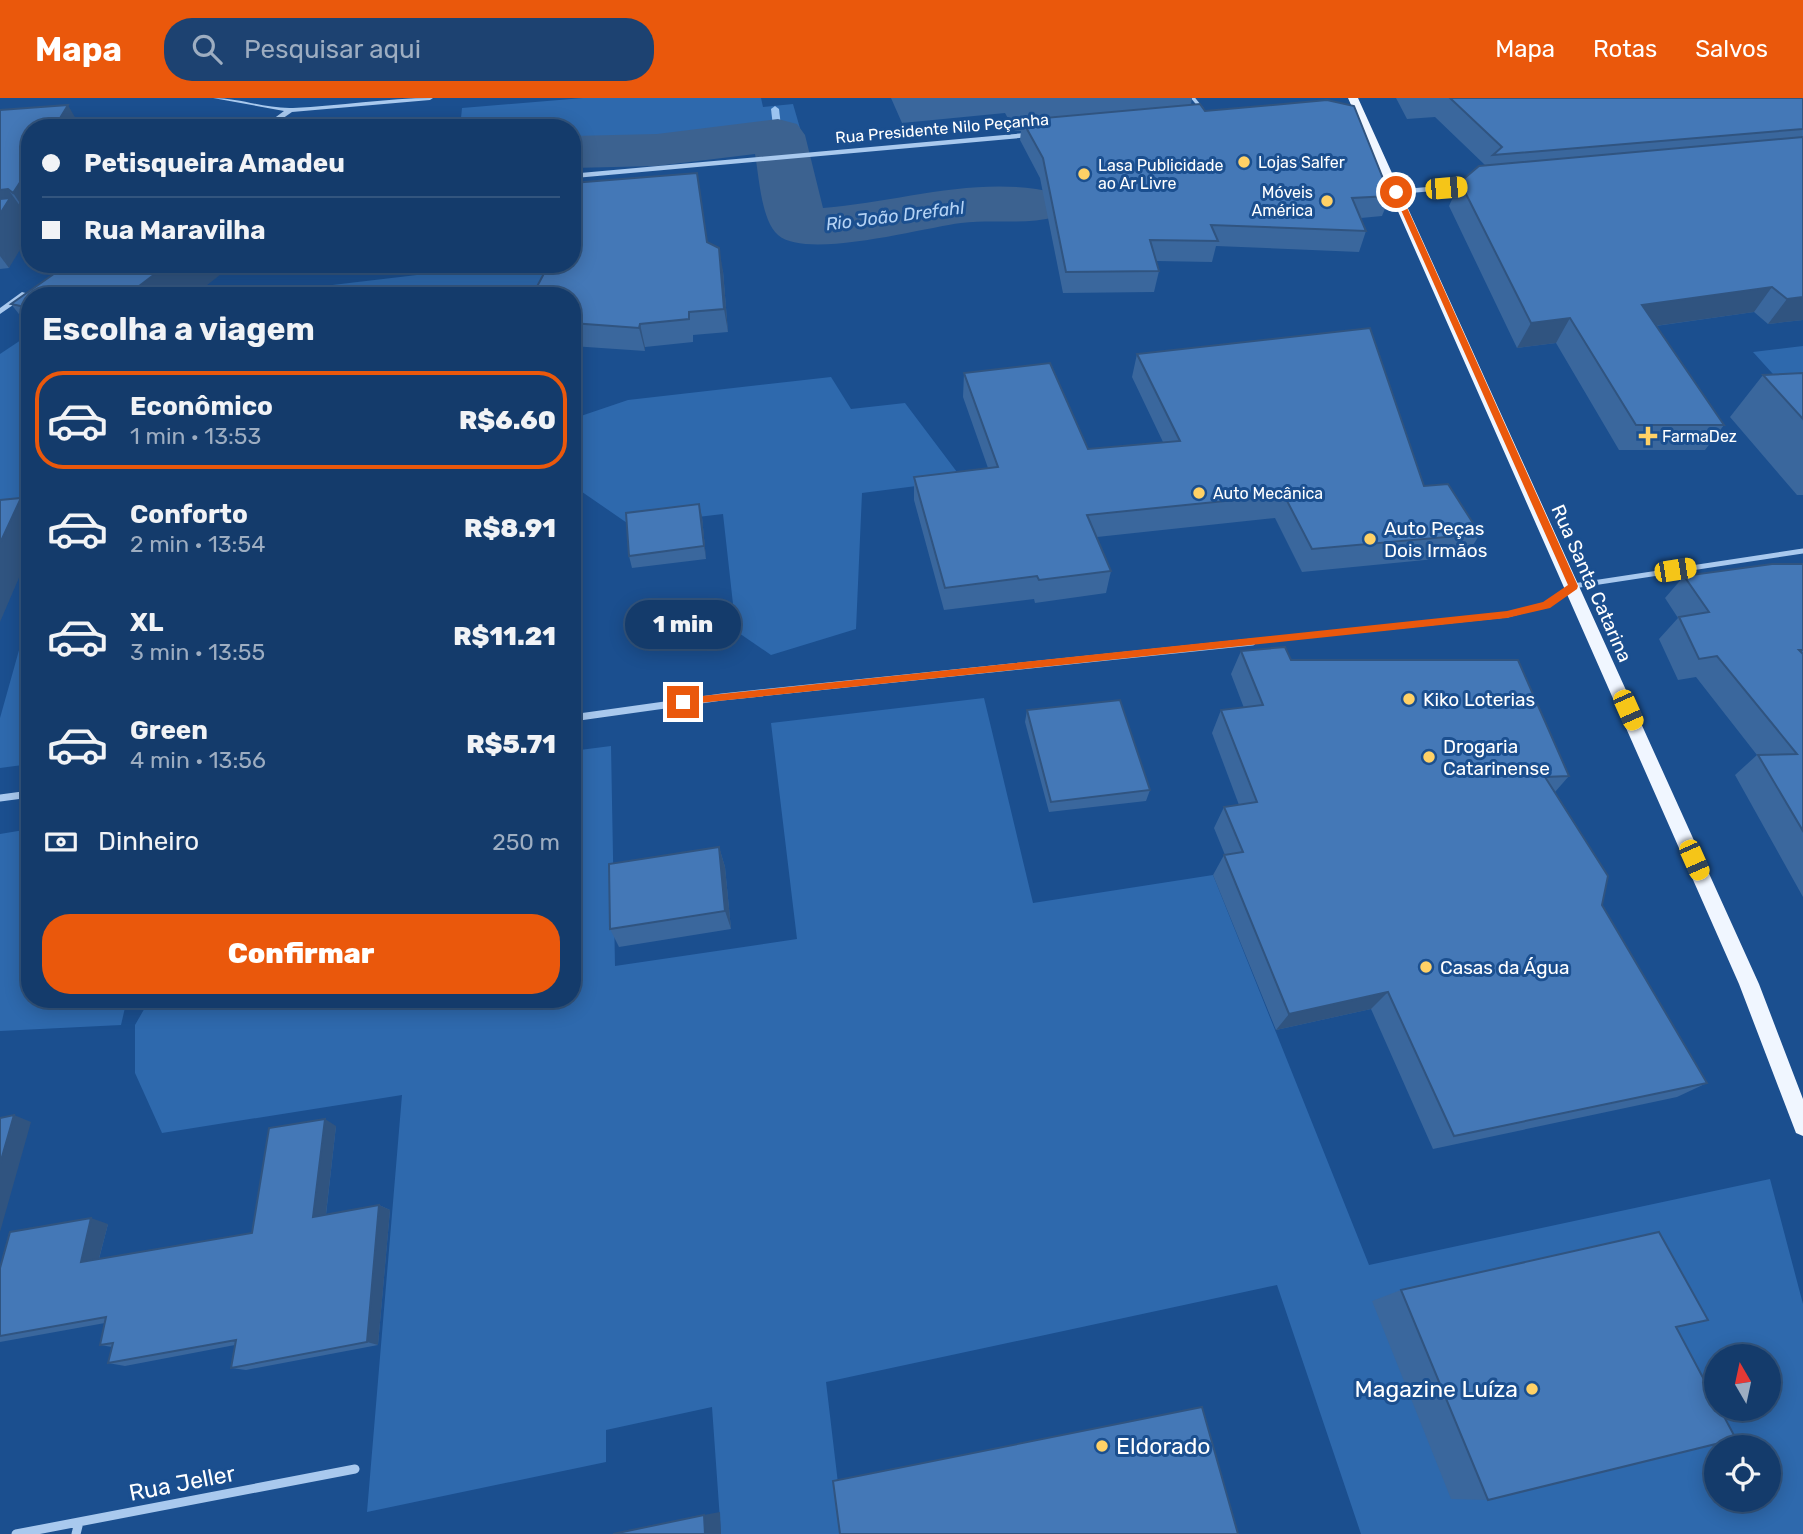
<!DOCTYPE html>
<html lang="pt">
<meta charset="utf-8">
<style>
body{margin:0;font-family:Rubik,sans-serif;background:#1d4271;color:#f1f3f6;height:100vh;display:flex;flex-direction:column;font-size:26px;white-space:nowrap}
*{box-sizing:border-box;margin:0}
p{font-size:23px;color:#9dadc1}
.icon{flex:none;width:38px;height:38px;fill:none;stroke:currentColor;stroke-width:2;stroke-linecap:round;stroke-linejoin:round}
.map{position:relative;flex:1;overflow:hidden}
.drawer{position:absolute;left:21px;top:189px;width:560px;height:721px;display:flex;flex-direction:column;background:#143b6b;border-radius:28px;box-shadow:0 4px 18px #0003,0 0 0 2px #33557e}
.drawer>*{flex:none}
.hud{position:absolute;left:21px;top:21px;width:560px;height:154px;border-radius:28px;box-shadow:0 4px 18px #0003,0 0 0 2px #33557e;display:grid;align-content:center;height:154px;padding:0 21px;background:#143b6b}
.needle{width:46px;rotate:351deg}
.tools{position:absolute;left:1704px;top:1246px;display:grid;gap:14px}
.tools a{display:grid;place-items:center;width:77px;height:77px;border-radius:50%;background:#143b6b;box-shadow:0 4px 18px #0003,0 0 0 2px #33557e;font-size:35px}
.end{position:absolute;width:32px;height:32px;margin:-16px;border:9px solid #ea580c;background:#fff;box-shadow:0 0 0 4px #fff}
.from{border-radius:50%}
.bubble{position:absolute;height:49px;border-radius:24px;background:#143b6b;box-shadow:0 4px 18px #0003,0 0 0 2px #33557e;font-size:23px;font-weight:800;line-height:49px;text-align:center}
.car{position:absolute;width:21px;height:42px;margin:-21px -10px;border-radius:9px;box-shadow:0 0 5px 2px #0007;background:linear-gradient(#f5c518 24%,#345 0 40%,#f5c518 0 76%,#345 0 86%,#f5c518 0)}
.hud b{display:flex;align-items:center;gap:24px;height:66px;font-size:26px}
.hud b+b{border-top:2px solid #33557e}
.hud i{width:18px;height:18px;background:#f1f3f6}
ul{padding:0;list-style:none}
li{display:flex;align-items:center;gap:21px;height:98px;margin:0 14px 10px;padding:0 7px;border:4px solid transparent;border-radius:28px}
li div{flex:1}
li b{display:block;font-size:26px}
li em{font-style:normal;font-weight:800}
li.active{border-color:#ea580c}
li>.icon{width:63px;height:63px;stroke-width:1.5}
h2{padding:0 21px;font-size:32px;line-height:84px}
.pay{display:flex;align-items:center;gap:18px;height:77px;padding:0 21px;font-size:26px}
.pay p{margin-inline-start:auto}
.cta{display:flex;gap:14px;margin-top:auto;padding:14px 21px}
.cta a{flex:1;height:80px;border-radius:28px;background:#ea580c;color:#fff;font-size:28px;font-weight:800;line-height:80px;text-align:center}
header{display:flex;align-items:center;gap:42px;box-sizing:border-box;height:98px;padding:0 35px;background:#ea580c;color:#fff}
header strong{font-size:33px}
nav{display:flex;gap:38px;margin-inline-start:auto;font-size:24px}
.search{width:490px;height:63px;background:#1d4271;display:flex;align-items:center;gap:18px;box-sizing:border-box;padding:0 24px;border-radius:28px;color:#9dadc1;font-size:26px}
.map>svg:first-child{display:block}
.green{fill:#2e69ad;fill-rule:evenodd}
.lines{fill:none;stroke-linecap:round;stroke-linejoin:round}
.stream{fill:#9cc4f0;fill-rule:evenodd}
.river{fill:#3c6290;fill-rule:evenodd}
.service{stroke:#a9c9ee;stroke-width:3.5}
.minor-far3{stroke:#a9c9ee;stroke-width:4.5}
.minor-far2{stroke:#a9c9ee;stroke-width:5}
.minor-far1{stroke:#a9c9ee;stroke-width:7}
.minor{stroke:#a9c9ee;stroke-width:9}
.tertiary{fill:#a9c9ee;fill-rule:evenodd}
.primary{fill:#f0f6ff;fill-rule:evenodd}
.wall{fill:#3a679d}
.shaded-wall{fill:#305480}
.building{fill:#4478b7;stroke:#305480;stroke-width:2}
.route{fill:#ea580c}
.poi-dot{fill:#ffd166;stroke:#1b4f8f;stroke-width:2.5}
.labels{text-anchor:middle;stroke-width:6;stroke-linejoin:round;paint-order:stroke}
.far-street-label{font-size:16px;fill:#fff;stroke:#1b4f8f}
.far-poi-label{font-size:16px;fill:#fff;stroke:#1b4f8f;text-anchor:start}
.far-water-label{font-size:18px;font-style:italic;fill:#b5d3f5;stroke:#1b4f8f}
.poi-label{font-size:19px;fill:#fff;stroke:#1b4f8f;text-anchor:start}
.street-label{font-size:19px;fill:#fff;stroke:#1b4f8f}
.near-poi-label{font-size:23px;fill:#fff;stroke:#1b4f8f;text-anchor:end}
.near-street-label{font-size:23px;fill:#fff;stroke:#1b4f8f}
</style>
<header>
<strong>Mapa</strong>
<div class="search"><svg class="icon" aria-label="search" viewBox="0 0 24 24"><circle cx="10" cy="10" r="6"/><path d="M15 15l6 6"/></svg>Pesquisar aqui</div>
<nav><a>Mapa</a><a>Rotas</a><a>Salvos</a></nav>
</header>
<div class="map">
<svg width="1803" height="1436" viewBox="0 0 1803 1436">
<rect width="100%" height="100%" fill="#1b4f8f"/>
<path class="green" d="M 583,0 L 761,0 L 763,9 L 793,6 L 804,44 L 572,64 L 572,30 L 460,30 L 462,10 Z
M 511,166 L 561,166 L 538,198 L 240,198 Z
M 27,238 L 30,239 L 30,407 L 0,411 L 0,256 Z
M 1803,248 L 1803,309 L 1753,254 Z
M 831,279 L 851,311 L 905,305 L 963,382 L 862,395 L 856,531 L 771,557 L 736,533 L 723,416 L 630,427 L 572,387 L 572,321 L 628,302 Z
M 30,513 L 30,666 L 0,670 L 0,620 Z
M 984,600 L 1033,805 L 1213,777 L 1369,1167 L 1770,1081 L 1803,1206 L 1803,1436 L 1361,1436 L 1277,1187 L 826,1284 L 844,1436 L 721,1436 L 712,1309 L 606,1332 L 606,1364 L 367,1414 L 402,997 L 162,1035 L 135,975 L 135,927 L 150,901 L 572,901 L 572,653 L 611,648 L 615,868 L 797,841 L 771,625 ZM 1717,1258 L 1769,1258 L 1769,1311 L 1717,1311 ZM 1717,1349 L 1769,1349 L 1769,1402 L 1717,1402 Z
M 30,731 L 30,835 L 21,863 L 30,863 L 30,901 L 127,901 L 121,927 L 0,933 L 0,736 Z"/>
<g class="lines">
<path class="stream" d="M 775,8 L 779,11 L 782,37 L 778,40 L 774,37 L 771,11 Z"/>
<path class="river" d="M 778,21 L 797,26 L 805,37 L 823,110 C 900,104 980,76 1056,95 L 1065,107 L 1056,119 C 1025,127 993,121 961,125 C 922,130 807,162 778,137 C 761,122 759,78 755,56 L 657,68 L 572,70 L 572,38 L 657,36 Z"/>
<path class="service" d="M 1193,0 L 1202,11"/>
<path class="minor-far3" d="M 572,78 L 1028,37
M 1396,94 L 1465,88"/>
<path class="minor-far2" d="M 1235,545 L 1507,517 L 1546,507 L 1573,488 L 1803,453"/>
<path class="minor-far1" d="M 572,620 L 722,599 L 1252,544
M 0,700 L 30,696"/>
<path class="minor" d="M 16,1436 L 355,1371
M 76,1436 L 79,1424"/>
<path class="tertiary" d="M 213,0 C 240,0 266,11 293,10 C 340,8 386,0 433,0 L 430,2 L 292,14 L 269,30 L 261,30 L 284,13 Z
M 22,194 L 29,196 L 0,216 L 0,210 Z"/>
<path class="primary" d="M 1348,0 L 1358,0 L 1759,886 L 1803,1001 L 1803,1038 L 1796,1035 L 1739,886 Z"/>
</g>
<path class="wall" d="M 891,0 L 1192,0 L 1191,7 L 1390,98 L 1382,118 L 1361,120 L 1366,133 L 1359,154 L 1216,148 L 1212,164 L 1156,163 L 1159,173 L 1154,194 L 1063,195 L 1040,80 L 1020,42 L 1021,33 L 1015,33 L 1005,15 L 902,25 Z
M 1396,0 L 1803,0 L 1803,222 L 1768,226 L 1754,214 L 1656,228 L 1724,327 L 1705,352 L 1619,352 L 1556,245 L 1517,250 L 1449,108 L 1460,84 L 1485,67 L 1435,19 L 1407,21 Z
M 0,12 L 30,30 L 30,122 L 26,123 L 9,170 L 0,171 Z
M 708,144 L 723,173 L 728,234 L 693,237 L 693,244 L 645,249 L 645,253 L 572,248 L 572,198 Z
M 274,166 L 304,166 L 276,169 Z
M 11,206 L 30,210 L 30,230 Z
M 1137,256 L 1424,388 L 1480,436 L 1466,458 L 1302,474 L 1275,420 L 1097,439 L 1111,473 L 1106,495 L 1035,505 L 1034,501 L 944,512 L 914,402 L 914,379 L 988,370 L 963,299 L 964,275 L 1088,351 L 1163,344 L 1132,279 Z
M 1803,275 L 1803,397 L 1797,397 L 1730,319 L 1763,277 Z
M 699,406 L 702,419 L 706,461 L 632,470 L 629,458 Z
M 1803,466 L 1803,799 L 1735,677 L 1757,657 L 1696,579 L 1678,582 L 1659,541 L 1678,520 L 1665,500 L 1684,478 Z
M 1241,553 L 1291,562 L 1569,678 L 1555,694 L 1602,807 L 1707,985 L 1677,999 L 1433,1051 L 1371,911 L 1276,932 L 1213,777 L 1224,757 L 1225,757 L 1214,730 L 1224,709 L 1239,707 L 1212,635 L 1221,612 L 1244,610 L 1231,576 Z
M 1027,612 L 1150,692 L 1146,703 L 1049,714 L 1025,624 Z
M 719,749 L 725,769 L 731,831 L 619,849 L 610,831 Z
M 30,824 L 30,858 L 21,853 Z
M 336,1028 L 326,1117 L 379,1107 L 390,1112 L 378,1247 L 246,1272 L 231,1270 L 235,1247 L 125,1268 L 108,1265 L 112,1249 L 100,1247 L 105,1225 L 0,1244 L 0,1238 L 108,1126 L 99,1161 L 252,1135 Z
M 1401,1192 L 1676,1229 L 1488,1402 L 1451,1401 L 1372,1203 Z"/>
<path class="shaded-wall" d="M 68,7 L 81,30 L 54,30 Z
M 30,69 L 30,120 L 13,95 Z
M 8,91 L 30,122 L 26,123 L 30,128 L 30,135 L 9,170 L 0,158 L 0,92 Z
M 719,150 L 723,173 L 728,234 L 724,211 Z
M 168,166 L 234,166 L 193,198 L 126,198 Z
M 1772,189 L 1754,214 L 1626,232 L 1642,207 Z
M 1803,199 L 1803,222 L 1768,226 L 1787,201 Z
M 1570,220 L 1556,245 L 1517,250 L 1531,225 Z
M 640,226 L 645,249 L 645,253 L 639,230 Z
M 21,400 L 30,410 L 30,454 L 0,524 L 0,445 Z
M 699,406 L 702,419 L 706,461 L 704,448 Z
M 719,749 L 725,769 L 731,831 L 725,813 Z
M 1388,894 L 1371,911 L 1276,932 L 1289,916 Z
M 14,1017 L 31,1024 L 0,1134 L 0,1066 Z
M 325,1021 L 336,1028 L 325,1124 L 313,1119 Z
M 379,1107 L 390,1112 L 378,1247 L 367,1244 Z
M 91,1120 L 108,1126 L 97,1168 L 81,1164 Z
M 720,1414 L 721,1436 L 705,1436 L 704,1417 Z"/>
<path class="building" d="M 1450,0 L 1803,0 L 1803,31 L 1493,57 L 1502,49 Z
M 1327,2 L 1354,8 L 1390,98 L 1352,100 L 1366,133 L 1211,127 L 1218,143 L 1150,142 L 1159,173 L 1066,174 L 1043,60 L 1022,22 L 1200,6 L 1205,13 Z
M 68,7 L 54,30 L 30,30 L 30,69 L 13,95 L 8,91 L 0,92 L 0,12 Z
M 1803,39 L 1803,199 L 1787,201 L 1772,189 L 1642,207 L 1724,327 L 1636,327 L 1570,220 L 1531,225 L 1460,84 L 1479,68 Z
M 697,75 L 707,144 L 719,150 L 724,211 L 689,214 L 689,221 L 640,226 L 639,230 L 572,225 L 572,198 L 532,198 L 549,166 L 572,166 L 572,85 Z
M 10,100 L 0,116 L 0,101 Z
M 68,166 L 168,166 L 126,198 L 30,198 L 30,210 L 11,206 Z
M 1370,230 L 1424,388 L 1448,386 L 1480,436 L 1312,451 L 1284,397 L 1087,417 L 1111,473 L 1039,482 L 1037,478 L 945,490 L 914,379 L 998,369 L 964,275 L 1050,265 L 1088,351 L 1180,343 L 1137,256 Z
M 1803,275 L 1803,321 L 1763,277 Z
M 21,400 L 0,445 L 0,402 Z
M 699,406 L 704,448 L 629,458 L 626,415 Z
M 1772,466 L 1803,466 L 1803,552 L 1799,552 L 1803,556 L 1803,733 L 1758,657 L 1797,656 L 1717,558 L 1699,561 L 1679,519 L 1709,514 L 1684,478 Z
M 1285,549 L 1291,562 L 1518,562 L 1569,678 L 1545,679 L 1608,778 L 1602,807 L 1707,985 L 1454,1038 L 1388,894 L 1289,916 L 1224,757 L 1243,754 L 1224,709 L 1257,704 L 1221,612 L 1263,607 L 1241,553 Z
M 1120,602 L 1150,692 L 1051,704 L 1027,612 Z
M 719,749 L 725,813 L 610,831 L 609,766 Z
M 30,824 L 30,851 L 21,853 Z
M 14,1017 L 0,1066 L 0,1020 Z
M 325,1021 L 313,1119 L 379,1107 L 367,1244 L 231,1270 L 236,1242 L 108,1265 L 113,1245 L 100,1247 L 106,1219 L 0,1238 L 0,1170 L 10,1134 L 91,1120 L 81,1164 L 252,1135 L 269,1030 Z
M 1659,1134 L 1708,1222 L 1676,1229 L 1717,1306 L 1717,1311 L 1720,1311 L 1736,1341 L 1488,1402 L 1401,1192 Z
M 1202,1309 L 1238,1436 L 840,1436 L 833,1383 Z
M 704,1417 L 705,1436 L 613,1436 Z"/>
<path class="route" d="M 1396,92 L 1400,94 L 1578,488 L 1577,491 L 1550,510 L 1507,520 L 680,607 L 680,602 L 683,600 L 1507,513 L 1543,504 L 1568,487 L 1393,94 Z"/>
<g class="poi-dot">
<circle cx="1244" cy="64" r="7"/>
<circle cx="1084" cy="76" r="7"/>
<circle cx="1327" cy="103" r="7"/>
<path d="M1644.5 327.5h7v7h7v7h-7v7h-7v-7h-7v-7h7z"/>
<circle cx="1199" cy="395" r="7"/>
<circle cx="1370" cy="441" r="7"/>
<circle cx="1409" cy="601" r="7"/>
<circle cx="1429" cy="659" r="7"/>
<circle cx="1426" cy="869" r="7"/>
<circle cx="1532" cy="1291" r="7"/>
<circle cx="1102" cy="1348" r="7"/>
</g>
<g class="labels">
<g class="far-street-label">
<text transform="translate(942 30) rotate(-5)" y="6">Rua Presidente Nilo Peçanha</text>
</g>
<g class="far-poi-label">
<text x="1258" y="70">Lojas Salfer</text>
<text x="1098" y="73">Lasa Publicidade<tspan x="1098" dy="18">ao Ar Livre</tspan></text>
<text x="1313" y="100" text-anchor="end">Móveis<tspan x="1313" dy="18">América</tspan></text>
<text x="1662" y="344">FarmaDez</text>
<text x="1213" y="401">Auto Mecânica</text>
</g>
<g class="far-water-label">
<text transform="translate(895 118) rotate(-7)" y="6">Rio João Drefahl</text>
</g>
<g class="poi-label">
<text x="1384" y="437">Auto Peças<tspan x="1384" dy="22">Dois Irmãos</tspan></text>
<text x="1423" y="608">Kiko Loterias</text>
<text x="1443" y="655">Drogaria<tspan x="1443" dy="22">Catarinense</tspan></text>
<text x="1440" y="876">Casas da Água</text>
</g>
<g class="street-label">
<text transform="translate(1592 485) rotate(66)" y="7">Rua Santa Catarina</text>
</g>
<g class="near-poi-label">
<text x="1518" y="1299">Magazine Luíza</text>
<text x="1116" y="1356" text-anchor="start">Eldorado</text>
</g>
<g class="near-street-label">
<text transform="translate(182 1385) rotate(-11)" y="8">Rua Jeller</text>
</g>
</g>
</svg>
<div class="tools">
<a><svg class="needle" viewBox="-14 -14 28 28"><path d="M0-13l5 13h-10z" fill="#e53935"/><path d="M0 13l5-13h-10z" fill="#9dadc1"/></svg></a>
<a><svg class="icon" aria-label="locate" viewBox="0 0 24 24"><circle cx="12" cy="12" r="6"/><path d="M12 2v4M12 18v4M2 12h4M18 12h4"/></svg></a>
</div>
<i class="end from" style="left:1396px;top:94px"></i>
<i class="end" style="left:683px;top:604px"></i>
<div class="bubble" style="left:625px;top:502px;width:116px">1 min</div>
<i class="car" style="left:1446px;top:90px;rotate:85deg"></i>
<i class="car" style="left:1675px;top:472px;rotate:81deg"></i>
<i class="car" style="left:1628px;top:612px;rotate:156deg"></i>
<i class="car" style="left:1694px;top:762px;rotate:156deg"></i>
<div class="hud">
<b><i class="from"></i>Petisqueira Amadeu</b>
<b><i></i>Rua Maravilha</b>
</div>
<section class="drawer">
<h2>Escolha a viagem</h2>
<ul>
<li class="active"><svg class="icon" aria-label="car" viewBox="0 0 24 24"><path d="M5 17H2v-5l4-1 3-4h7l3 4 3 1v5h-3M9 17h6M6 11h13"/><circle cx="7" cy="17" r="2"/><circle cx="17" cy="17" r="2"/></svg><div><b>Econômico</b><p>1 min · 13:53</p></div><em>R$6.60</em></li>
<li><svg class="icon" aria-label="car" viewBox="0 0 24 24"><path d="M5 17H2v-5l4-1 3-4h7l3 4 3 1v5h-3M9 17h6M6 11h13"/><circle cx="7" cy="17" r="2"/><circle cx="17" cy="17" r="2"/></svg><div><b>Conforto</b><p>2 min · 13:54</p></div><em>R$8.91</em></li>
<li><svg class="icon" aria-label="car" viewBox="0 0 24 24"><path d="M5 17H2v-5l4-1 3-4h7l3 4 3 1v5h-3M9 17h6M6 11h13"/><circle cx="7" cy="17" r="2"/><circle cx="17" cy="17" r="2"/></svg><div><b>XL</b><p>3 min · 13:55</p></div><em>R$11.21</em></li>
<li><svg class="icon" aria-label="car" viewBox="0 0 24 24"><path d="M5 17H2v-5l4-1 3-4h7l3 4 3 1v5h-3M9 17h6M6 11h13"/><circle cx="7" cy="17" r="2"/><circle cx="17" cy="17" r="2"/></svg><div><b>Green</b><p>4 min · 13:56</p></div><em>R$5.71</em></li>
</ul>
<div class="pay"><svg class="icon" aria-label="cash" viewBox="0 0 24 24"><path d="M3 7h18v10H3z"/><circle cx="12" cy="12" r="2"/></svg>Dinheiro<p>250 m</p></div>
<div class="cta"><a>Confirmar</a></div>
</section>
</div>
